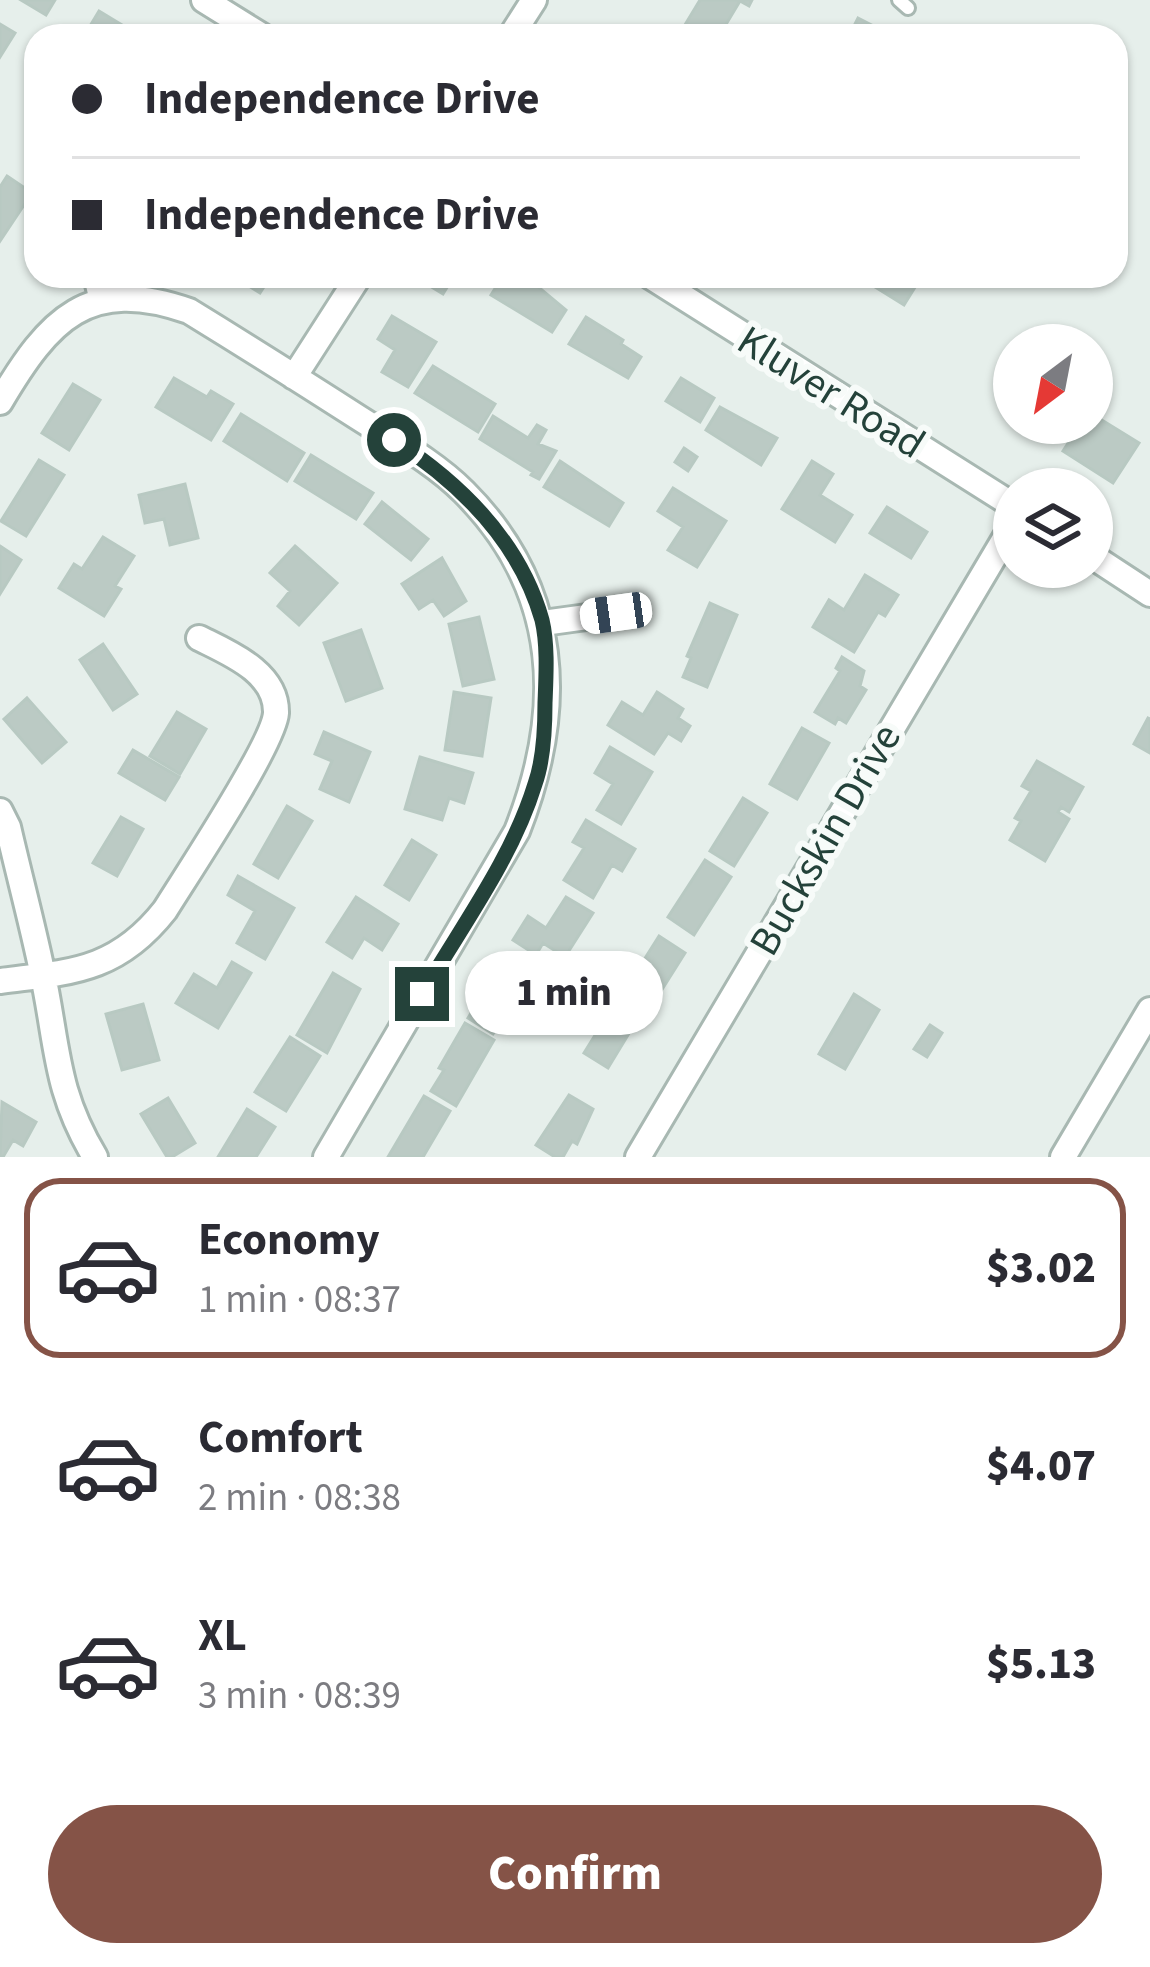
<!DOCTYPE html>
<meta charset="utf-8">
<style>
body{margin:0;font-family:"Source Sans 3",sans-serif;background:#f7f7f7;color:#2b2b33;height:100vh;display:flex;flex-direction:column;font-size:45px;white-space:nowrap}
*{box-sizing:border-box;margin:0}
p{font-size:39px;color:#7c7c81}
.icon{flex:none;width:66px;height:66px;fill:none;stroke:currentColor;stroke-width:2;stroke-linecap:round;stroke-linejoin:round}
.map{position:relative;height:1157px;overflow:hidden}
.details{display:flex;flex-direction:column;background:#fff;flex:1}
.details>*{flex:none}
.banner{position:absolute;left:24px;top:24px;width:1104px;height:264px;border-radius:36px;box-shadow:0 3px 9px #0004;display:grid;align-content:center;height:264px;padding:0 48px;background:#fff}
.needle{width:78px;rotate:212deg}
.buttons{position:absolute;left:993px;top:324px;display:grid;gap:24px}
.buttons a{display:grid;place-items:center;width:120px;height:120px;border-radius:50%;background:#fff;box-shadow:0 3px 9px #0004;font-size:60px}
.end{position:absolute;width:54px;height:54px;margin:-27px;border:15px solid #24423a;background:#fff;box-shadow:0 0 0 6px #fff}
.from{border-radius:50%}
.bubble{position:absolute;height:84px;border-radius:42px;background:#fff;box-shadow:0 3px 9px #0004;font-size:39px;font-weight:800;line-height:84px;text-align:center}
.car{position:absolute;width:36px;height:72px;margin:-36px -18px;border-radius:15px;box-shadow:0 0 9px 3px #0007;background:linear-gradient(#fff 24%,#345 0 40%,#fff 0 76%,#345 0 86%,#fff 0)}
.banner b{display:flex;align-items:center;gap:42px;height:114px;font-size:45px}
.banner b+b{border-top:3px solid #e1e1e2}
.banner i{width:30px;height:30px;background:#2b2b33}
ul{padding:21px 0 0;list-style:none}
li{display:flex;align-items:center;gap:36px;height:180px;margin:0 24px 18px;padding:0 24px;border:6px solid transparent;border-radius:36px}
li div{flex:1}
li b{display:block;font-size:45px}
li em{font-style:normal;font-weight:800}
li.active{border-color:#855347}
li>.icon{width:108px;height:108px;stroke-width:1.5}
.action{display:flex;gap:24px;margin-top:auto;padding:24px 48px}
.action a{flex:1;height:138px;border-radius:72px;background:#855347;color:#fff;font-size:48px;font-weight:800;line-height:138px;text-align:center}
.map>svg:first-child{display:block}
.building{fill:#bbcac4;stroke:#b8c9c2;stroke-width:3}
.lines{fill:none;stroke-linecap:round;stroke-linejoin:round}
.lane-casing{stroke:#a8b8b2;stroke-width:18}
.street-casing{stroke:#a8b8b2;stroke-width:30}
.lane{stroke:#fff;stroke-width:12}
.street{stroke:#fff;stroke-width:24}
.route{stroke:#24423a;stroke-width:15}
.labels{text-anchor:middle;stroke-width:12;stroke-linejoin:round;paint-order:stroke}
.street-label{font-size:42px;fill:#24423a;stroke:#f7fbf9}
</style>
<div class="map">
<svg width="1150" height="1157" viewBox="0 0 1150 1157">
<rect width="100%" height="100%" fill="#e6efeb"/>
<path class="building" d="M 21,0 L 55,0 L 46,15 Z
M 700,0 L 752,0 L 749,6 L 740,1 L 719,36 L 684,36 L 680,33 Z
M 99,11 L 137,34 L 136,36 L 84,36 Z
M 858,18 L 885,32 L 883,36 L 849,36 Z
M 0,24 L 15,33 L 0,57 Z
M 7,176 L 32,193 L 0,241 L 0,187 Z
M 233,276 L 271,276 L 260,293 Z
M 422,276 L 454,276 L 443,294 L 420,280 Z
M 503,276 L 531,281 L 566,310 L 552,332 L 491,295 Z
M 867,276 L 922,276 L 904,305 L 864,280 Z
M 392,316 L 436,342 L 408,387 L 382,372 L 395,350 L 378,339 Z
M 586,317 L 623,340 L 621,344 L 641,357 L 628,378 L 569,344 Z
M 433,366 L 495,404 L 478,432 L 415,393 Z
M 174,378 L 207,397 L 211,391 L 233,404 L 211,440 L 156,407 Z
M 681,378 L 714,398 L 700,422 L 666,401 Z
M 73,384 L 100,400 L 69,450 L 42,433 Z
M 720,407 L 777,438 L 761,465 L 706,430 Z
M 241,414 L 304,453 L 287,481 L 224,441 Z
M 1092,414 L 1139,443 L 1113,483 L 1063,451 L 1081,423 L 1092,423 Z
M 493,416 L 528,438 L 537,425 L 546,430 L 538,444 L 556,451 L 539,479 L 531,475 L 533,472 L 480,439 Z
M 684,448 L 697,457 L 688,471 L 675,462 Z
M 311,455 L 373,493 L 356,519 L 295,481 Z
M 39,460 L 64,475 L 26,536 L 1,521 Z
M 560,461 L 623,503 L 609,526 L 544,487 Z
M 812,461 L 833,474 L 820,495 L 852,515 L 835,542 L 782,509 Z
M 185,484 L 198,538 L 170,545 L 164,519 L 145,523 L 139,495 Z
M 673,488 L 726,521 L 697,567 L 668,550 L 683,527 L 658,511 Z
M 382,502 L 428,539 L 411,560 L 365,524 Z
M 887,507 L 927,532 L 911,558 L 870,533 Z
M 103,537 L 134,556 L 115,586 L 121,589 L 104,616 L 59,588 L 74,564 L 82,569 Z
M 0,546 L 21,560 L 0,594 Z
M 295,546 L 337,583 L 299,625 L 278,606 L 290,591 L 270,573 Z
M 442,558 L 466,601 L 444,616 L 433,600 L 419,609 L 402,584 Z
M 865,575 L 898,595 L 885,616 L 878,612 L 854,652 L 813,627 L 829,600 L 844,610 Z
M 710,603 L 737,615 L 707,687 L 683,677 L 691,658 L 687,656 Z
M 479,617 L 494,679 L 463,686 L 449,624 Z
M 361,630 L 382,688 L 346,701 L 324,643 Z
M 103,644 L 137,694 L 113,710 L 80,660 Z
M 842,657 L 864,671 L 860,686 L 866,690 L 846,723 L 838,718 L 835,724 L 815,712 L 840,671 L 836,668 Z
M 454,692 L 491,698 L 482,756 L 445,750 Z
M 657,692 L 683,709 L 678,718 L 690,726 L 681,741 L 668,733 L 654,754 L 608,725 L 622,702 L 643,715 Z
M 27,698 L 66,742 L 42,763 L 4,719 Z
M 177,712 L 206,729 L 180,774 L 150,756 Z
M 1148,718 L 1150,719 L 1150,753 L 1134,744 Z
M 802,728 L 829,743 L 797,799 L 770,784 Z
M 324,732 L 370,752 L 349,802 L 320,789 L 332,761 L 315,754 Z
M 610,747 L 652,772 L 621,824 L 597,810 L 613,784 L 595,773 Z
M 133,750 L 179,777 L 165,800 L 119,773 Z
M 420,757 L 473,773 L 464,803 L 449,798 L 442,820 L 405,809 Z
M 1037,761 L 1083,787 L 1069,812 L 1061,807 L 1058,812 L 1069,819 L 1045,861 L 1010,840 L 1021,821 L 1015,818 L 1031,791 L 1022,786 Z
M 743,798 L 767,813 L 734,866 L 710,851 Z
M 287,806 L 312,821 L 278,878 L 254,864 Z
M 121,817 L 143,829 L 117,876 L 93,863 Z
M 586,820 L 635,849 L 622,871 L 612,865 L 593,898 L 564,880 L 584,848 L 573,842 Z
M 412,840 L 436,855 L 409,900 L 385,885 Z
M 705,860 L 731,877 L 694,935 L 668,917 Z
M 238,876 L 294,908 L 265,959 L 237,943 L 255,911 L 228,895 Z
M 356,897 L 398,924 L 382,950 L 364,938 L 352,958 L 327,942 Z
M 566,897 L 593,913 L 565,957 L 543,943 L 536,955 L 513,940 L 528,916 L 546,928 Z
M 659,936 L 685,953 L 651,1007 L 625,990 Z
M 232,962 L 251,973 L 218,1028 L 176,1003 L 194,974 L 217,988 Z
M 500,966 L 525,981 L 493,1034 L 468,1018 Z
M 333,973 L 360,989 L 327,1053 L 297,1035 Z
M 854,994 L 879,1010 L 845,1069 L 819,1054 Z
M 143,1004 L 159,1060 L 122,1070 L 106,1014 Z
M 607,1016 L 631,1030 L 608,1068 L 584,1053 Z
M 465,1023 L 494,1040 L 456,1106 L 431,1091 L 444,1070 L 439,1068 Z
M 930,1025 L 942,1033 L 927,1057 L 914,1049 Z
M 290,1037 L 320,1056 L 286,1111 L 255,1092 Z
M 569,1095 L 593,1109 L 577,1144 L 572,1141 L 563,1157 L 555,1157 L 536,1145 Z
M 424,1096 L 450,1111 L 423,1157 L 388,1157 Z
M 168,1098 L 195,1143 L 172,1157 L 167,1157 L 141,1114 Z
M 2,1102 L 36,1122 L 23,1146 L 13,1140 L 3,1157 L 0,1156 Z
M 247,1109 L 275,1127 L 256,1157 L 218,1157 Z"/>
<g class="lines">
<defs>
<path id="lane" d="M 899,0 L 908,8"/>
<path id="street" d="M 204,0 L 262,36
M 511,36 L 534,0
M 96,276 L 102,301
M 650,276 L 1014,506
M 294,377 L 359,276
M 0,402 C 49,319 88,276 189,311 C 246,346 303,382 359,418 C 395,441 434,462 464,492 C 561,589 565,709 517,831 L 326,1157
M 1092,556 L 1150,594
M 543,623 L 616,613
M 0,811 L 8,827 C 19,875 32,923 42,971 C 58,1044 54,1089 95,1157
M 0,981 C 72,972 117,971 165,910 C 186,876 274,744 276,713 C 277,672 229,653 199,638
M 638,1157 L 1014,523
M 1063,1157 L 1150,1010"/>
</defs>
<use href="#lane" class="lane-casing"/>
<use href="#street" class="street-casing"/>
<use href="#lane" class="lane"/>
<use href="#street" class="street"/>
</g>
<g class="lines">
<path class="route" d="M 394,440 C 460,483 520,542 542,620 C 548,645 546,677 545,703 C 545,729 544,759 535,784 C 512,859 461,927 422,994"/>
</g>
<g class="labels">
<g class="street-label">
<text transform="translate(832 391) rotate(32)" y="15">Kluver Road</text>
<text transform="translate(824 839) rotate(-60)" y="15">Buckskin Drive</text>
</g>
</g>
</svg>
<div class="buttons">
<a><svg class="needle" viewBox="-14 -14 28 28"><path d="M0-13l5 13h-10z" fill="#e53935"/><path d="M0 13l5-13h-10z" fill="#7c7c81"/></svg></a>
<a><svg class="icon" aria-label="layers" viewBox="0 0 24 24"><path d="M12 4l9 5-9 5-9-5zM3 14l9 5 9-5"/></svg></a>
</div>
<i class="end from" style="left:394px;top:440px"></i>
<i class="end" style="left:422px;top:994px"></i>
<div class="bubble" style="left:465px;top:951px;width:198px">1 min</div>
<i class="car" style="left:616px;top:613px;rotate:262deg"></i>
<div class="banner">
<b><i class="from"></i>Independence Drive</b>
<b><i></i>Independence Drive</b>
</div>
</div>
<section class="details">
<ul>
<li class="active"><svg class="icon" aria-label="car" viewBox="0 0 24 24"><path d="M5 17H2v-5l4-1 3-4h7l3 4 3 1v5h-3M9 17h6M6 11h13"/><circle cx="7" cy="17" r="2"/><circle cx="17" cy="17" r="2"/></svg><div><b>Economy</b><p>1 min · 08:37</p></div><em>$3.02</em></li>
<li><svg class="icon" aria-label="car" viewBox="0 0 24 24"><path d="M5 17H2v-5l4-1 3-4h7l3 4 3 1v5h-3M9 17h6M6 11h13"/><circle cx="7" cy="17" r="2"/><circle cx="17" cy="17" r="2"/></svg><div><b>Comfort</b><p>2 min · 08:38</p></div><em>$4.07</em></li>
<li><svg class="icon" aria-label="car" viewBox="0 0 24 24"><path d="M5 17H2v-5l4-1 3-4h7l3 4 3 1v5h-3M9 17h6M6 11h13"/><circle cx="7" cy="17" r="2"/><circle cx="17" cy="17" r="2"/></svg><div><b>XL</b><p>3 min · 08:39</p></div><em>$5.13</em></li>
</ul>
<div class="action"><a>Confirm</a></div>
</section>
